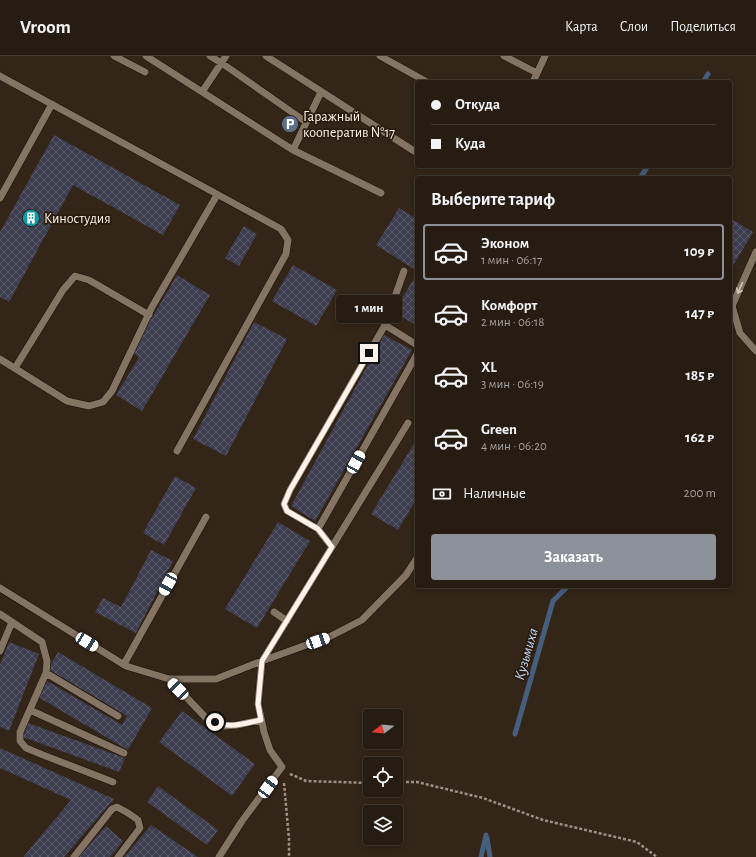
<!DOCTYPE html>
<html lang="ru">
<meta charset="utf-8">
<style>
body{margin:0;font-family:"Alegreya Sans",sans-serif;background:#32291f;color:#f1f3f6;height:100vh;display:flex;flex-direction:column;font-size:15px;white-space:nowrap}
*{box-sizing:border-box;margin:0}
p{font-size:13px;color:#a4a19f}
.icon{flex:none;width:22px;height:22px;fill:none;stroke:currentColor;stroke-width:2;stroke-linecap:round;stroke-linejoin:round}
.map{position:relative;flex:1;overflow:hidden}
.drawer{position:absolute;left:415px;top:120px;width:317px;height:412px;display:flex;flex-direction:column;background:#261c11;border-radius:4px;box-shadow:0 2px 6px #0003,0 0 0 1px #423a31}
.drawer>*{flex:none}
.hud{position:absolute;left:415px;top:24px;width:317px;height:88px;border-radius:4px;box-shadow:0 2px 6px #0003,0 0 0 1px #423a31;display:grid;align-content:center;height:88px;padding:0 16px;background:#261c11}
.needle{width:26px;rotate:254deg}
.buttons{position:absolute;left:363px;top:653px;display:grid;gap:8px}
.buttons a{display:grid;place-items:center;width:40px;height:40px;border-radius:4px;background:#261c11;box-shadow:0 2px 6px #0003,0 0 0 1px #423a31;font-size:20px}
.end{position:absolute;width:18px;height:18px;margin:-9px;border:5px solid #fdf3ea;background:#111;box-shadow:0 0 0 2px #111}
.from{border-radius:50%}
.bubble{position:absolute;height:28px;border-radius:4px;background:#261c11;box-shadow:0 2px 6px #0003,0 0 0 1px #423a31;font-size:13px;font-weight:600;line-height:28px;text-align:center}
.car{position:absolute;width:12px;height:24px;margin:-12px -6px;border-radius:5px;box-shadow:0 0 3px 1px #0007;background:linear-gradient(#fff 24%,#345 0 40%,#fff 0 76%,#345 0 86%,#fff 0)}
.hud b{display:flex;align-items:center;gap:14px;height:38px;font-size:15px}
.hud b+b{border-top:1px solid #423a31}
.hud i{width:10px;height:10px;background:#f1f3f6}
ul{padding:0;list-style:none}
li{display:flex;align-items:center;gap:12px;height:56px;margin:0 8px 6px;padding:0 8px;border:2px solid transparent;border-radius:4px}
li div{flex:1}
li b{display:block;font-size:15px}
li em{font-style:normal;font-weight:600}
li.selected{border-color:#8c9099}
li>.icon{width:36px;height:36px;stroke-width:1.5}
h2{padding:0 16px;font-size:18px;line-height:48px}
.pay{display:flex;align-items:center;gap:10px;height:44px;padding:0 16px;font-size:15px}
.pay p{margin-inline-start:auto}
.action{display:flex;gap:8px;margin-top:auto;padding:8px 16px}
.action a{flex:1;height:46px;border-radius:4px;background:#8c9099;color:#fff;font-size:16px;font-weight:600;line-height:46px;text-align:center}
header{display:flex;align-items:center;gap:24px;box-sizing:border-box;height:56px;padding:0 20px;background:#261c11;border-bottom:1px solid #423a31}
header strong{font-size:19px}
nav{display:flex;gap:22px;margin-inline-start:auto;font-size:14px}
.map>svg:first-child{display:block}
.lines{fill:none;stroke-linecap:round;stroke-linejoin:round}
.stream{stroke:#465f7e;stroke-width:5}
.building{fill:url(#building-cross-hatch)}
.service-casing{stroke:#1a0e03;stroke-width:8}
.path{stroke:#9e9286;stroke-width:2.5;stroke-dasharray:3 2;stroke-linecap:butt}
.service{stroke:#847463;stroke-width:7}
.oneway{stroke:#d3c7bb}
.route{stroke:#fdf3ea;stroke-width:5}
.labels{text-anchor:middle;stroke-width:3.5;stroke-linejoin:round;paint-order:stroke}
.poi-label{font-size:14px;fill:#fdf3ea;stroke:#291c0e;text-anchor:start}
.water-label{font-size:15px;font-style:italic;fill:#c1dcfd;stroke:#291c0e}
</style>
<header>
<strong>Vroom</strong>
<nav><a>Карта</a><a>Слои</a><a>Поделиться</a></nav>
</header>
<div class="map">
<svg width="756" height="801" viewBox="0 0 756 801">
<defs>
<pattern id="building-cross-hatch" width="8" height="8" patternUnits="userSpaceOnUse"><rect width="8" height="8" fill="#3d3d50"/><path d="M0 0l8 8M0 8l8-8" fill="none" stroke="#5a5a69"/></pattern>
</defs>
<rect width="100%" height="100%" fill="#332517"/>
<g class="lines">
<path class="stream" d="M 703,26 L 708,18
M 640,122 L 648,110
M 515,678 L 553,545 L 568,530
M 487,782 L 490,801
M 481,801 L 486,779"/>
</g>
<path class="building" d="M 54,79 L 180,149 L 163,179 L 73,129 L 9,246 L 0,241 L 0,176 Z
M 399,152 L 417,163 L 417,215 L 376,189 Z
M 730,162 L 753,176 L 730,215 Z
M 244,170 L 257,178 L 239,210 L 225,202 Z
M 293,209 L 337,234 L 316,270 L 272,245 Z
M 417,217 L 417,270 L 394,256 Z
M 177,219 L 210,239 L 142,355 L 116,339 L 139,301 L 132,296 Z
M 254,266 L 287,283 L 226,400 L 193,383 Z
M 384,279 L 412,294 L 315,465 L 291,450 Z
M 417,383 L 417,442 L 398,474 L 371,458 Z
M 175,420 L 196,432 L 164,489 L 143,477 Z
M 278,466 L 310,485 L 257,572 L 225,553 Z
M 151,494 L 173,505 L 136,577 L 95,556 L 103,542 L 121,551 Z
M 9,586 L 39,598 L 9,675 L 0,671 L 0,609 Z
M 58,596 L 152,652 L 128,694 L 38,641 L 47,625 L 122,669 L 127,660 L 48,613 Z
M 182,655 L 255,708 L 232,740 L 159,686 Z
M 28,667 L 125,702 L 119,716 L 23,681 Z
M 0,692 L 114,743 L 64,801 L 25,801 L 24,800 L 71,744 L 0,712 Z
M 158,730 L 218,774 L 207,789 L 147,746 Z
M 151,769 L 198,801 L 124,801 Z
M 106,770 L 123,785 L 110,801 L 79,801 Z"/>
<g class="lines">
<defs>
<path id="service" d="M 114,0 L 145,16
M 146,0 L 293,94 L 381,137
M 210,0 L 223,8 L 306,66
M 266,0 L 414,95
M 380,0 L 427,26
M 504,0 L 537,17
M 0,20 L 281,173 L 288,184 L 286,198 L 177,395
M 533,26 L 545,0
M 202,36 L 226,0
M 293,94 L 321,36
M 0,142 L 52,48
M 756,196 L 732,250 L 740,277 L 756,295
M 385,269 L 404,215
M 0,303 L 67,345 L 89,350 L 103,346 L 112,335 L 152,251 L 217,139
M 15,312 L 63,234 L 75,220 L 89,224 L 149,259
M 318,473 L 417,298
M 332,491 L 318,473 L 287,455 L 284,448 L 290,434 L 385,269 L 417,289
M 0,532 L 126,610 L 169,623 L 216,623 L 262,605 L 331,580 L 362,564 L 406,519 L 417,502
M 274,556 L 287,565
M 0,558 L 42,586 L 47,605 L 46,617 L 20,676 L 20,685 L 26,692 L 43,699 L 113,726
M 0,595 L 12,566
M 124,608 L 206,461
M 46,617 L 118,660
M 169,623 L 207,663 L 223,670 L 237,669 L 261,664
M 30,654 L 124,697
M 74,801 L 112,753 L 117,751 L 128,757 L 138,764 L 140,772 L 118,801
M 219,801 L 242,765 L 282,711 L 270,694 L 264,676 L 258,648 L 262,605 L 408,367"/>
</defs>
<use href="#service" class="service-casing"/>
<path class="path" d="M 290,718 L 306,725 L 370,727
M 396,726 L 417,726 L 483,742 L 543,764 L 637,786 L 657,801
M 284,727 L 289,783 L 289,801"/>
<use href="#service" class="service"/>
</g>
<defs><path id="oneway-shaft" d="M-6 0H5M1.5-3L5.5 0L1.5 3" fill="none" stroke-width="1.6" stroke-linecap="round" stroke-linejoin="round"/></defs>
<use class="oneway" href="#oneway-shaft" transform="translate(740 232) rotate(114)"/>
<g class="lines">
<path class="route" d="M 215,666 C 230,673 245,667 261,664 L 258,648 L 262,605 L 332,491 L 318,473 L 287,455 L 284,448 L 290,434 L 369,297"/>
</g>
<defs>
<symbol id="parking-disc" viewBox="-11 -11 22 22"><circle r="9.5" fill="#5c6f8a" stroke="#291c0e"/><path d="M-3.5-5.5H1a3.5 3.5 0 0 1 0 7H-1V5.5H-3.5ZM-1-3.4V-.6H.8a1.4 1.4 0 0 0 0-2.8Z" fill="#fff"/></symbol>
<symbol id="building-disc" viewBox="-11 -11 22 22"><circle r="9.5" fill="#0f9aa8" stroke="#291c0e"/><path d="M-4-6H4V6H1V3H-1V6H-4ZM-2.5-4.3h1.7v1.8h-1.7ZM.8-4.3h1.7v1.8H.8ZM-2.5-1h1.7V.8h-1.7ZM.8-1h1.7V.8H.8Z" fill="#fff"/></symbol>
</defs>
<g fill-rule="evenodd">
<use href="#parking-disc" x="280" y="58" width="20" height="20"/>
<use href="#building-disc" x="21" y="152" width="20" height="20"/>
</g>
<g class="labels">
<g class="poi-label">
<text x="303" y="65">Гаражный<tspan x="303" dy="16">кооператив N°17</tspan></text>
<text x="44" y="167">Киностудия</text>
</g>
<g class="water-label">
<text transform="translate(526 598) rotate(-74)" y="5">Кузьмиха</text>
</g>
</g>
</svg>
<div class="buttons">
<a><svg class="needle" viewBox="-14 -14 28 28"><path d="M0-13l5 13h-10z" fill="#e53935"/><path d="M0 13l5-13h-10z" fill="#a4a19f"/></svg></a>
<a><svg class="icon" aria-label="locate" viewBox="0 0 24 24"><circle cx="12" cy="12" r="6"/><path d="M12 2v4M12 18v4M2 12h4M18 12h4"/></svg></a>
<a><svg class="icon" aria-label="layers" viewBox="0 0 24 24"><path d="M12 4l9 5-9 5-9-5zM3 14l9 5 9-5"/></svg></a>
</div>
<i class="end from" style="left:215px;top:666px"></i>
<i class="end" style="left:369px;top:297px"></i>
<div class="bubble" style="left:336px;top:239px;width:66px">1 мин</div>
<i class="car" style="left:356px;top:406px;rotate:29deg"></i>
<i class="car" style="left:168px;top:528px;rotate:209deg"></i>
<i class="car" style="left:318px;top:585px;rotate:70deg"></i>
<i class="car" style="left:87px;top:586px;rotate:122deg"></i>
<i class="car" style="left:178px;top:633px;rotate:316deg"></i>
<i class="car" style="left:268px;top:731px;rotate:36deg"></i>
<div class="hud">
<b><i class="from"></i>Откуда</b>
<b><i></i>Куда</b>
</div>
<section class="drawer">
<h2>Выберите тариф</h2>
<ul>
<li class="selected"><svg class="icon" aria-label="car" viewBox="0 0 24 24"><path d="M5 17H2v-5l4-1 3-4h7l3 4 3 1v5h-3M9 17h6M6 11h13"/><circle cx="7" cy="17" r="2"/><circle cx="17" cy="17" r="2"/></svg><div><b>Эконом</b><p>1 мин · 06:17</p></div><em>109 ₽</em></li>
<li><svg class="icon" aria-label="car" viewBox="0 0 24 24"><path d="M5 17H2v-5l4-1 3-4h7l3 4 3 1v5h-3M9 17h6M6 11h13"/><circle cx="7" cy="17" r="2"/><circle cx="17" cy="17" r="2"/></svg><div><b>Комфорт</b><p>2 мин · 06:18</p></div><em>147 ₽</em></li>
<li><svg class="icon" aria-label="car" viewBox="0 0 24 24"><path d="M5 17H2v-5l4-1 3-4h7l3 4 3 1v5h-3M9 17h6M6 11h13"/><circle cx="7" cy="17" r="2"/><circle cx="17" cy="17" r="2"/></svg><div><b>XL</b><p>3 мин · 06:19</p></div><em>185 ₽</em></li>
<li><svg class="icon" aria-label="car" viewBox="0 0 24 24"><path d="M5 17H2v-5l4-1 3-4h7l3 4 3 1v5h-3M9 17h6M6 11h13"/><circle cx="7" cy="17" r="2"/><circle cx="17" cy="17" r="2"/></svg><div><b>Green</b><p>4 мин · 06:20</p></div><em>162 ₽</em></li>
</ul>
<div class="pay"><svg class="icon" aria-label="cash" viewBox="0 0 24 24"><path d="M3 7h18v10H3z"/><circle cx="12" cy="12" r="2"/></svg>Наличные<p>200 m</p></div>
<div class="action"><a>Заказать</a></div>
</section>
</div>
